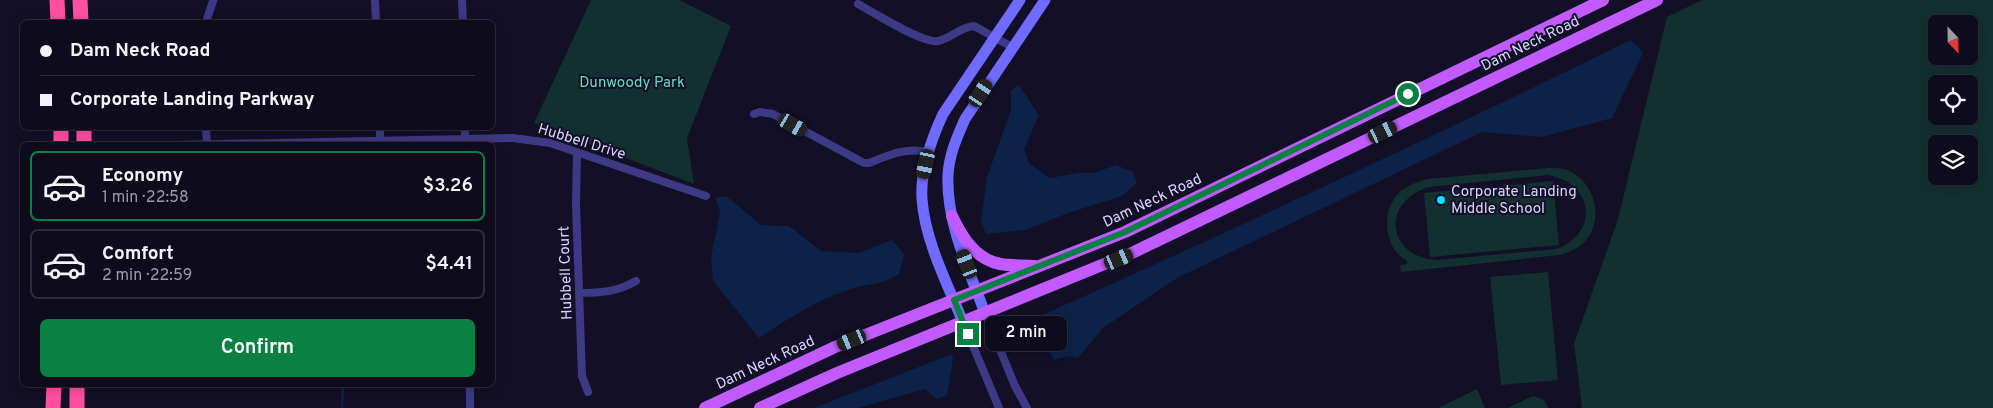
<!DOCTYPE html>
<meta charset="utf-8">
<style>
body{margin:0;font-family:Overpass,sans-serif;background:#171425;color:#f1f3f6;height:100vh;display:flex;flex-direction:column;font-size:19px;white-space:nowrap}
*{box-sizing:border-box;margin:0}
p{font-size:16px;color:#9b9ba3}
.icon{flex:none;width:28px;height:28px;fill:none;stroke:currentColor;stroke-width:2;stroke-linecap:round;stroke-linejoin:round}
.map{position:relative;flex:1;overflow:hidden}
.drawer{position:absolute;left:20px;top:142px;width:475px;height:245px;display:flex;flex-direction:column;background:#0e0b1c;border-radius:8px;box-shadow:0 2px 12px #0003,0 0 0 1px #2e2b3b}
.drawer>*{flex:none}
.top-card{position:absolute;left:20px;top:20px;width:475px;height:110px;border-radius:8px;box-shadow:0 2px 12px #0003,0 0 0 1px #2e2b3b;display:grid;align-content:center;height:110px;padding:0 20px;background:#0e0b1c}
.needle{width:32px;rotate:158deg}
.controls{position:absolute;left:1928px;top:15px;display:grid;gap:10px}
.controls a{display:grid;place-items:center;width:50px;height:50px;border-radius:8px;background:#0e0b1c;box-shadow:0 2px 12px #0003,0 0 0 1px #2e2b3b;font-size:25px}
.end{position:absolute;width:22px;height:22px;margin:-11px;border:6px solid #0b8043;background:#fff;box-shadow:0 0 0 2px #fff}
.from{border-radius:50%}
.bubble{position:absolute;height:35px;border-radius:8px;background:#0e0b1c;box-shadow:0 2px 12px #0003,0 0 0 1px #2e2b3b;font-size:16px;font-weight:600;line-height:35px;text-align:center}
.car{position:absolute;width:15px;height:30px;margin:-15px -8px;border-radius:6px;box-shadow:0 0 4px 1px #0007;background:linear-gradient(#222 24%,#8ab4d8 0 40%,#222 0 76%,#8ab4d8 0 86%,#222 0)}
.top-card b{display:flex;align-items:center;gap:18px;height:48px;font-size:19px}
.top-card b+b{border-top:1px solid #2e2b3b}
.top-card i{width:12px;height:12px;background:#f1f3f6}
ul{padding:9px 0 0;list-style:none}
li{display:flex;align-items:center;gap:15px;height:70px;margin:0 10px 8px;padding:0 10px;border:2px solid #2e2b3b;border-radius:8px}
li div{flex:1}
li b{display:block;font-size:19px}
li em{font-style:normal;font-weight:600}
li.active{border-color:#0b8043}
li>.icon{width:45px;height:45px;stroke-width:1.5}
.cta{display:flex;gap:10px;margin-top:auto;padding:10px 20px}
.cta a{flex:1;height:58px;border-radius:8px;background:#0b8043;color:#fff;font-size:20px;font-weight:600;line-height:58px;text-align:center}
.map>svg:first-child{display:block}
.green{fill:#12302f;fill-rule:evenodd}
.water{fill:#0c2248}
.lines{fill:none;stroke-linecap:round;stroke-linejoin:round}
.stream{stroke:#0c2248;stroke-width:2.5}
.street{stroke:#3d3a85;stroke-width:8}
.secondary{stroke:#6f6bff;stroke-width:11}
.primary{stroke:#c25bff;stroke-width:12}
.highway{stroke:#ff4fa3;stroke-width:15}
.route{stroke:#0b8043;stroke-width:6}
.poi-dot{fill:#00e5ff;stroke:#130f26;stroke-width:2}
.labels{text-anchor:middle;stroke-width:4;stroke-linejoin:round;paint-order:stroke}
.street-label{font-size:15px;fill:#d9d4ff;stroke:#130f26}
.park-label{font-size:15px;fill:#5fe0c0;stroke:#130f26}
.poi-label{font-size:15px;fill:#d9d4ff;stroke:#130f26;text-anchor:start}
</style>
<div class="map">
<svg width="1993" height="408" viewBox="0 0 1993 408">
<rect width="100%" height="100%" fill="#130f26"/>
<path class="green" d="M 591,0 L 679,0 L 731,26 L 687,138 L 694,184 L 534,123 Z
M 1702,0 L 1993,0 L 1993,408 L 1582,408 L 1574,344 L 1618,219 L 1667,17 ZM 1936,24 L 1969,24 L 1969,56 L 1936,56 ZM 1936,84 L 1969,84 L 1969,116 L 1936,116 ZM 1936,144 L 1969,144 L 1969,176 L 1936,176 Z
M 1549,168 C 1554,168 1560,168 1564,169 C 1593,178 1605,215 1587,239 C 1580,248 1570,252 1560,255 L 1401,272 L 1400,265 L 1407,264 L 1407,261 C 1385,249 1381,215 1396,196 C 1404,186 1415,183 1427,179 ZM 1548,175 C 1594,183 1600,234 1556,249 L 1436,260 C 1386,256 1381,202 1429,187 Z
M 1553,181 L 1559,245 L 1430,257 L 1424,193 Z
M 1548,272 L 1558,380 L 1501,385 L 1490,277 Z
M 1477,389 L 1485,408 L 1438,408 Z
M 1533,396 L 1544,400 L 1548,408 L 1508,408 Z"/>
<path class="water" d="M 1631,40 L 1643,53 L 1612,118 L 1542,137 L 1482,132 L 1177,278 L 1103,328 L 1078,358 L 1067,356 L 1054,360 L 1040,338 L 1027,328 L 1031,320 C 1233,230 1433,137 1631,40 Z
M 1019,85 L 1039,115 L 1024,149 L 1029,163 L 1049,178 L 1079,173 L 1094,173 L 1116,165 L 1133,172 L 1137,183 L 1122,196 L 1071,212 L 1025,230 L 986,234 L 981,222 L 987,177 L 1011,110 L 1011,90 Z
M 726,196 L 761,225 L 789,226 L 821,251 L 859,253 L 892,240 L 904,254 L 899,274 C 881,286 867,283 848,290 C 815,301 788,319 759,338 L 713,281 L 711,257 L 720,213 L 716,198 Z
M 952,354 L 953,359 L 947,396 L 936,399 L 925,389 L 858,408 L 814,408 Z"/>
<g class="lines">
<path class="stream" d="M 342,408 L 343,385"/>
<path class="street" d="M 375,0 L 376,22
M 462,0 L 463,22
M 858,4 C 873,12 923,44 938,41 C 951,39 959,27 974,26 L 1012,47
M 206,22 L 213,1
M 754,114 L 760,112 L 773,114 L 864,163 L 869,163 C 889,155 906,147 928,152
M 206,128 L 207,145
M 380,128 L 380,142
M 465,128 L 465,145
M 177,145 L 513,138 L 550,143 L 706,196
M 577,152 L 576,205 L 582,376 L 588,392
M 579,293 C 600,293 617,292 636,281
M 985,313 L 1015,386 L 1027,408
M 963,322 L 999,408
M 470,385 L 470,408"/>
<path class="secondary" d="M 985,313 C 969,270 946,223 948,175 C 949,155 957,137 965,119 L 1045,0
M 963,322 C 947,283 925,241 922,199 C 920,170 931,140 943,114 L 1020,0"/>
<path class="primary" d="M 952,216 C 962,237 975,259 1000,264 C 1011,266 1023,265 1035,266
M 705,408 L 835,347 L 1125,232 L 1603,0
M 760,408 L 837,373 L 1134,252 L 1657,0"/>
<path class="highway" d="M 57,0 L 58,22
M 80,0 L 81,22
M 84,128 L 84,145
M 61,145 L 61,128
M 53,408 L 54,385
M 77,408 L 77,385"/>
</g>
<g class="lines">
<path class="route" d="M 968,334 L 954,300 L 1125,232 L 1408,94"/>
</g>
<circle class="poi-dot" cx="1441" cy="200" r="5"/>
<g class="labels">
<g class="street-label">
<text transform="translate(1530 43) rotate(-26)" y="5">Dam Neck Road</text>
<text transform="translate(582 141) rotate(17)" y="5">Hubbell Drive</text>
<text transform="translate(1152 200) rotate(-25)" y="5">Dam Neck Road</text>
<text transform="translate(565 273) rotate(-92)" y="5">Hubbell Court</text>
<text transform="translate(765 362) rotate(-25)" y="5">Dam Neck Road</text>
</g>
<g class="park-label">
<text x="632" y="87">Dunwoody Park</text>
</g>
<g class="poi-label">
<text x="1451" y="196">Corporate Landing<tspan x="1451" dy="17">Middle School</tspan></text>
</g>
</g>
</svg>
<div class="controls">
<a><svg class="needle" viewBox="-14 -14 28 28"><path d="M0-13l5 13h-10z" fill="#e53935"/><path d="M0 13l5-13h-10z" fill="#9b9ba3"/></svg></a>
<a><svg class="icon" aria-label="locate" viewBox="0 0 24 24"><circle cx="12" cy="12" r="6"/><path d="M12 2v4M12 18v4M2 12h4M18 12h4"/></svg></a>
<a><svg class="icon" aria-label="layers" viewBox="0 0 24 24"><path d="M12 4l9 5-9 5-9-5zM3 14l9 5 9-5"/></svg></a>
</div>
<i class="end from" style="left:1408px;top:94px"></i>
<i class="end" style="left:968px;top:334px"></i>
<div class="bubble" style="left:985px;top:316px;width:82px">2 min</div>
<i class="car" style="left:981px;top:93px;rotate:34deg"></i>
<i class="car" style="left:793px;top:125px;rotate:120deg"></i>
<i class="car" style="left:1383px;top:132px;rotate:64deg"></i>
<i class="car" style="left:926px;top:164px;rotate:192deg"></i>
<i class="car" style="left:1119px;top:259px;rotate:67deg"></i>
<i class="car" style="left:967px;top:264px;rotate:339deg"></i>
<i class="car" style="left:852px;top:340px;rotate:248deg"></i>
<div class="top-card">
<b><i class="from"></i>Dam Neck Road</b>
<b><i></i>Corporate Landing Parkway</b>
</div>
<section class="drawer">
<ul>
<li class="active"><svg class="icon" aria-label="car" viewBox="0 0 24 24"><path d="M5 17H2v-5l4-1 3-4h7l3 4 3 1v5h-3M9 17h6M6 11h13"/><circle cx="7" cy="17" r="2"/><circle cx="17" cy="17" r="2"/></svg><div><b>Economy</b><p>1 min · 22:58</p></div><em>$3.26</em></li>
<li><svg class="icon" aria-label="car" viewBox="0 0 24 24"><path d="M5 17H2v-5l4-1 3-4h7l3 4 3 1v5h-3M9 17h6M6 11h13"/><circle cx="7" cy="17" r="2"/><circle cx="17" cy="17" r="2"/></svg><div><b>Comfort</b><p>2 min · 22:59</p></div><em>$4.41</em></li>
</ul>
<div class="cta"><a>Confirm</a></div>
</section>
</div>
